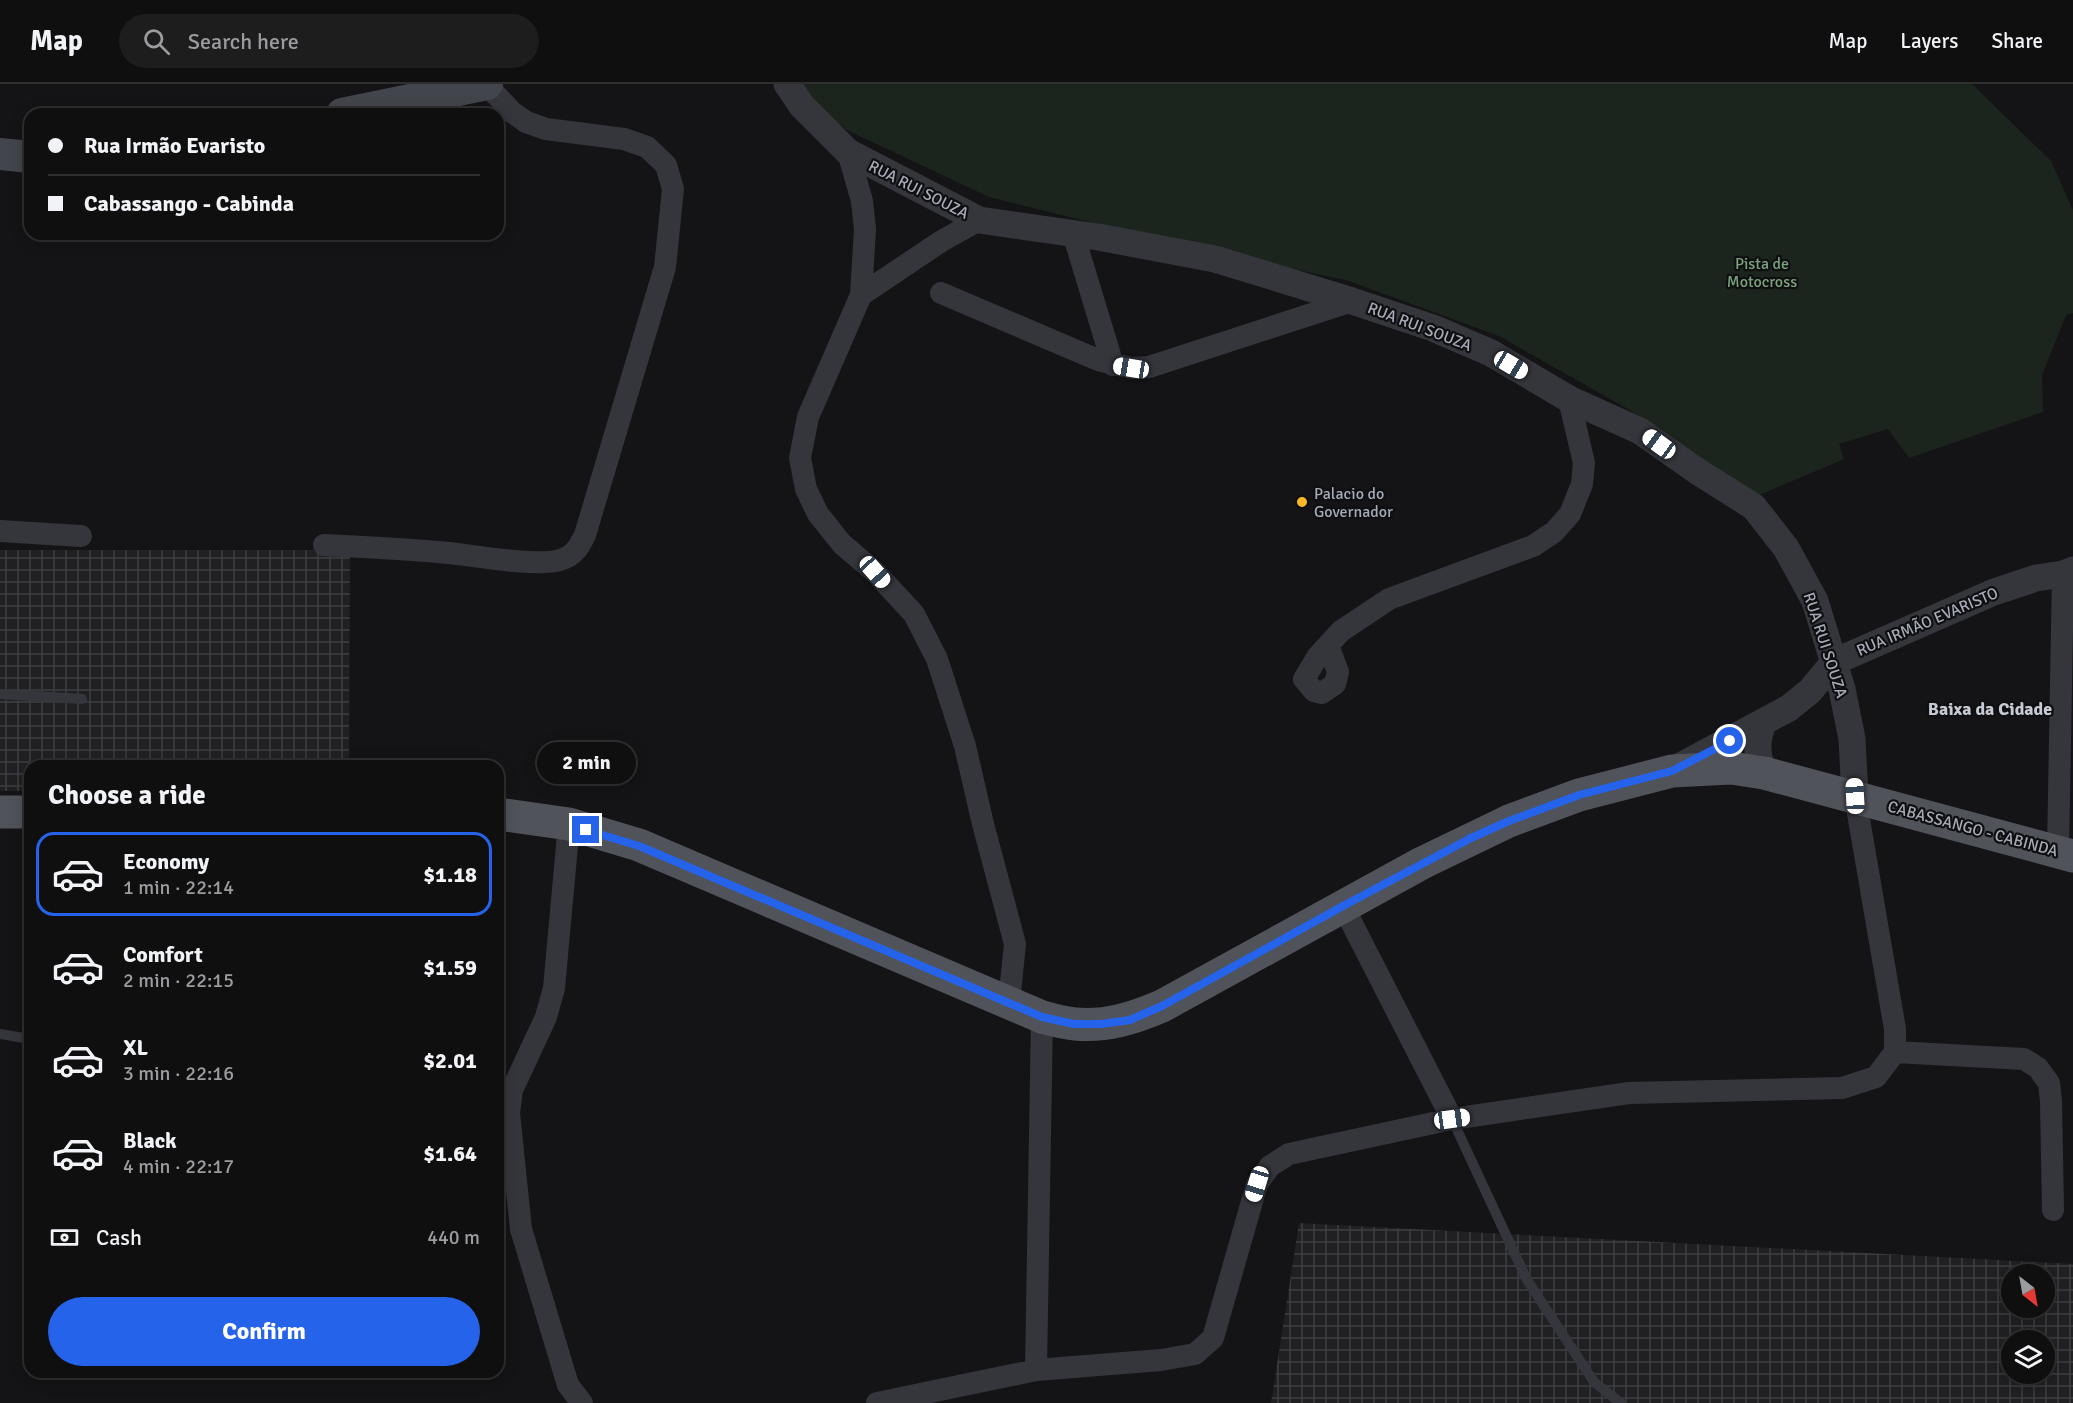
<!DOCTYPE html>
<meta charset="utf-8">
<style>
body{margin:0;font-family:Signika,sans-serif;background:#1d1d1e;color:#f1f3f6;height:100vh;display:flex;flex-direction:column;font-size:22px;white-space:nowrap}
*{box-sizing:border-box;margin:0}
p{font-size:20px;color:#9b9c9f}
.icon{flex:none;width:33px;height:33px;fill:none;stroke:currentColor;stroke-width:2;stroke-linecap:round;stroke-linejoin:round}
.map{position:relative;flex:1;overflow:hidden}
.side{position:absolute;left:24px;top:676px;width:480px;height:618px;display:flex;flex-direction:column;background:#0f0f10;border-radius:18px;box-shadow:0 3px 15px #0003,0 0 0 2px #2f2f30}
.side>*{flex:none}
.top-card{position:absolute;left:24px;top:24px;width:480px;height:132px;border-radius:18px;box-shadow:0 3px 15px #0003,0 0 0 2px #2f2f30;display:grid;align-content:center;height:132px;padding:0 24px;background:#0f0f10}
.needle{width:39px;rotate:149deg}
.controls{position:absolute;left:2001px;top:1180px;display:grid;gap:12px}
.controls a{display:grid;place-items:center;width:54px;height:54px;border-radius:50%;background:#0f0f10;box-shadow:0 3px 15px #0003,0 0 0 2px #2f2f30;font-size:30px}
.end{position:absolute;width:27px;height:27px;margin:-14px;border:8px solid #2563eb;background:#fff;box-shadow:0 0 0 3px #fff}
.from{border-radius:50%}
.bubble{position:absolute;height:42px;border-radius:21px;background:#0f0f10;box-shadow:0 3px 15px #0003,0 0 0 2px #2f2f30;font-size:20px;font-weight:700;line-height:42px;text-align:center}
.car{position:absolute;width:18px;height:36px;margin:-18px -9px;border-radius:8px;box-shadow:0 0 4px 2px #0007;background:linear-gradient(#fff 24%,#345 0 40%,#fff 0 76%,#345 0 86%,#fff 0)}
.top-card b{display:flex;align-items:center;gap:21px;height:57px;font-size:22px}
.top-card b+b{border-top:2px solid #2f2f30}
.top-card i{width:15px;height:15px;background:#f1f3f6}
ul{padding:0;list-style:none}
li{display:flex;align-items:center;gap:18px;height:84px;margin:0 12px 9px;padding:0 12px;border:3px solid transparent;border-radius:18px}
li div{flex:1}
li b{display:block;font-size:22px}
li em{font-style:normal;font-weight:700}
li.active{border-color:#2563eb}
li>.icon{width:54px;height:54px;stroke-width:1.5}
h2{padding:0 24px;font-size:27px;line-height:72px}
.pay{display:flex;align-items:center;gap:15px;height:66px;padding:0 24px;font-size:22px}
.pay p{margin-inline-start:auto}
.primary-button{display:flex;gap:12px;margin-top:auto;padding:12px 24px}
.primary-button a{flex:1;height:69px;border-radius:36px;background:#2563eb;color:#fff;font-size:24px;font-weight:700;line-height:69px;text-align:center}
header{display:flex;align-items:center;gap:36px;box-sizing:border-box;height:84px;padding:0 30px;background:#0f0f10;border-bottom:2px solid #2f2f30}
header strong{font-size:28px}
nav{display:flex;gap:33px;margin-inline-start:auto;font-size:21px}
.search{width:420px;height:54px;background:#1d1d1e;display:flex;align-items:center;gap:15px;box-sizing:border-box;padding:0 21px;border-radius:33px;color:#9b9c9f;font-size:22px}
.map>svg:first-child{display:block}
.industrial{fill:url(#industrial-grid);fill-rule:evenodd}
.park{fill:#1c251d}
.lines{fill:none;stroke-linecap:round;stroke-linejoin:round}
.service{stroke:#35363c;stroke-width:10}
.minor{stroke:#35363c;stroke-width:22}
.tertiary{stroke:#35363c;stroke-width:27}
.secondary{stroke:#43454c;stroke-width:32}
.primary{stroke:#51535b;stroke-width:33}
.route{stroke:#2563eb;stroke-width:8}
.poi-dot{fill:#feb825;stroke:#0f0f11;stroke-width:2}
.labels{text-anchor:middle;stroke-width:4.5;stroke-linejoin:round;paint-order:stroke}
.street-label{font-size:16px;fill:#a5abb8;stroke:#0f0f11}
.park-label{font-size:16px;fill:#7ba47e;stroke:#0f0f11}
.poi-label{font-size:16px;fill:#a5abb8;stroke:#0f0f11;text-anchor:start}
.neighbourhood-label{font-size:18px;font-weight:bold;fill:#c6cad3;stroke:#0f0f11}
</style>
<header>
<strong>Map</strong>
<div class="search"><svg class="icon" aria-label="search" viewBox="0 0 24 24"><circle cx="10" cy="10" r="6"/><path d="M15 15l6 6"/></svg>Search here</div>
<nav><a>Map</a><a>Layers</a><a>Share</a></nav>
</header>
<div class="map">
<svg width="2073" height="1319" viewBox="0 0 2073 1319">
<defs>
<pattern id="industrial-grid" width="8" height="8" patternUnits="userSpaceOnUse" patternTransform="scale(1.5)"><rect width="8" height="8" fill="#202023"/><path d="M0 4h8M4 0v8" fill="none" stroke="#3d3e41"/></pattern>
</defs>
<rect width="100%" height="100%" fill="#141416"/>
<path class="industrial" d="M 0,466 L 350,466 L 349,682 L 30,682 L 30,707 L 0,707 Z
M 1299,1139 L 2073,1180 L 2073,1319 L 1271,1319 ZM 2012,1191 L 2044,1191 L 2044,1224 L 2012,1224 ZM 2012,1257 L 2044,1257 L 2044,1290 L 2012,1290 Z"/>
<path class="park" d="M 798,0 L 1972,0 L 2051,77 L 2073,126 L 2073,229 L 2066,231 L 2042,291 L 2043,328 L 1909,374 L 1888,345 L 1839,360 L 1844,375 L 1757,412 L 1628,325 L 1499,252 L 1349,197 L 1179,160 L 989,113 L 849,47 L 819,29 Z"/>
<g class="lines">
<path class="service" d="M 0,610 L 82,615
M 0,950 L 30,955
M 1452,1035 L 1527,1196 L 1594,1298 L 1621,1319"/>
<path class="minor" d="M 848,68 L 862,117 L 865,145 L 861,211
M 979,136 L 940,158 L 861,211 L 808,333 L 800,374 L 806,405 L 818,430 L 842,460 L 875,488 L 914,530 L 937,575 L 965,662 L 983,740 L 1015,860 L 1009,918
M 1073,149 L 1113,281
M 941,209 L 1098,276 L 1131,284 L 1149,283 L 1352,217
M 0,447 L 81,452
M 324,461 C 366,463 408,465 449,469 C 477,472 536,483 560,476 C 574,472 579,463 585,451 L 665,183 L 673,105 L 666,81 L 647,63 L 624,55 L 546,45 L 526,38 L 512,28 L 486,0
M 1328,561 L 1338,588 L 1335,600 L 1322,609 L 1314,607 L 1304,595 L 1318,572 L 1341,547 L 1389,515 L 1533,462 L 1554,448 L 1570,430 L 1582,400 L 1584,379 L 1569,315
M 569,740 L 554,904 L 546,933 L 512,1006 L 509,1029 L 521,1145 L 568,1301 L 582,1319
M 2058,767 L 2063,490
M 1343,822 L 1452,1035
M 1895,968 L 2024,975 L 2038,984 L 2049,999 L 2051,1017 L 2053,1126
M 1036,1286 L 1042,933
M 877,1319 L 1036,1286 L 1161,1276 L 1195,1270 L 1213,1254 L 1257,1100 L 1270,1082 L 1289,1070 L 1452,1035 L 1629,1009 L 1842,1004 L 1876,993 L 1895,968 L 1895,945 L 1855,712"/>
<path class="tertiary" d="M 787,0 L 802,22 L 848,68 L 979,136 L 1098,153 L 1215,175 L 1352,217 L 1433,244 L 1491,269 L 1569,315 L 1640,347 L 1697,387 L 1754,423 L 1786,464 L 1815,517 L 1842,605 L 1852,655 L 1855,712
M 1763,639 C 1756,657 1756,670 1764,689
M 1677,684 L 1789,624 L 1810,607 L 1834,578 L 1994,508 L 2036,494 L 2063,490 L 2073,486"/>
<path class="secondary" d="M 342,30 L 487,0
M 0,70 L 30,73"/>
<path class="primary" d="M 0,728 L 30,728
M 498,730 L 569,740 L 639,761 L 1042,933 C 1053,936 1064,939 1075,940 C 1106,943 1134,934 1162,922 L 1422,779 L 1509,737 L 1579,711 L 1672,687 L 1731,684 L 1764,689 L 2073,772"/>
</g>
<g class="lines">
<path class="route" d="M 586,746 L 639,762 L 1042,933 L 1074,940 L 1101,940 L 1130,936 L 1162,922 L 1343,822 L 1471,754 L 1509,737 L 1579,711 L 1672,687 L 1730,657"/>
</g>
<circle class="poi-dot" cx="1302" cy="418" r="6"/>
<g class="labels">
<g class="street-label">
<text transform="translate(919 105) rotate(27)" y="6">RUA RUI SOUZA</text>
<text transform="translate(1420 242) rotate(21)" y="6">RUA RUI SOUZA</text>
<text transform="translate(1927 537) rotate(-23)" y="6">RUA IRMÃO EVARISTO</text>
<text transform="translate(1826 561) rotate(72)" y="6">RUA RUI SOUZA</text>
<text transform="translate(1973 744) rotate(15)" y="6">CABASSANGO - CABINDA</text>
</g>
<g class="park-label">
<text x="1762" y="185">Pista de<tspan x="1762" dy="18">Motocross</tspan></text>
</g>
<g class="poi-label">
<text x="1314" y="415">Palacio do<tspan x="1314" dy="18">Governador</tspan></text>
</g>
<g class="neighbourhood-label">
<text x="1990" y="631">Baixa da Cidade</text>
</g>
</g>
</svg>
<div class="controls">
<a><svg class="needle" viewBox="-14 -14 28 28"><path d="M0-13l5 13h-10z" fill="#e53935"/><path d="M0 13l5-13h-10z" fill="#9b9c9f"/></svg></a>
<a><svg class="icon" aria-label="layers" viewBox="0 0 24 24"><path d="M12 4l9 5-9 5-9-5zM3 14l9 5 9-5"/></svg></a>
</div>
<i class="end from" style="left:1730px;top:657px"></i>
<i class="end" style="left:586px;top:746px"></i>
<div class="bubble" style="left:537px;top:658px;width:99px">2 min</div>
<i class="car" style="left:1511px;top:281px;rotate:121deg"></i>
<i class="car" style="left:1131px;top:284px;rotate:279deg"></i>
<i class="car" style="left:1659px;top:360px;rotate:306deg"></i>
<i class="car" style="left:875px;top:488px;rotate:138deg"></i>
<i class="car" style="left:1855px;top:712px;rotate:357deg"></i>
<i class="car" style="left:1452px;top:1035px;rotate:82deg"></i>
<i class="car" style="left:1257px;top:1100px;rotate:197deg"></i>
<div class="top-card">
<b><i class="from"></i>Rua Irmão Evaristo</b>
<b><i></i>Cabassango - Cabinda</b>
</div>
<section class="side">
<h2>Choose a ride</h2>
<ul>
<li class="active"><svg class="icon" aria-label="car" viewBox="0 0 24 24"><path d="M5 17H2v-5l4-1 3-4h7l3 4 3 1v5h-3M9 17h6M6 11h13"/><circle cx="7" cy="17" r="2"/><circle cx="17" cy="17" r="2"/></svg><div><b>Economy</b><p>1 min · 22:14</p></div><em>$1.18</em></li>
<li><svg class="icon" aria-label="car" viewBox="0 0 24 24"><path d="M5 17H2v-5l4-1 3-4h7l3 4 3 1v5h-3M9 17h6M6 11h13"/><circle cx="7" cy="17" r="2"/><circle cx="17" cy="17" r="2"/></svg><div><b>Comfort</b><p>2 min · 22:15</p></div><em>$1.59</em></li>
<li><svg class="icon" aria-label="car" viewBox="0 0 24 24"><path d="M5 17H2v-5l4-1 3-4h7l3 4 3 1v5h-3M9 17h6M6 11h13"/><circle cx="7" cy="17" r="2"/><circle cx="17" cy="17" r="2"/></svg><div><b>XL</b><p>3 min · 22:16</p></div><em>$2.01</em></li>
<li><svg class="icon" aria-label="car" viewBox="0 0 24 24"><path d="M5 17H2v-5l4-1 3-4h7l3 4 3 1v5h-3M9 17h6M6 11h13"/><circle cx="7" cy="17" r="2"/><circle cx="17" cy="17" r="2"/></svg><div><b>Black</b><p>4 min · 22:17</p></div><em>$1.64</em></li>
</ul>
<div class="pay"><svg class="icon" aria-label="cash" viewBox="0 0 24 24"><path d="M3 7h18v10H3z"/><circle cx="12" cy="12" r="2"/></svg>Cash<p>440 m</p></div>
<div class="primary-button"><a>Confirm</a></div>
</section>
</div>
